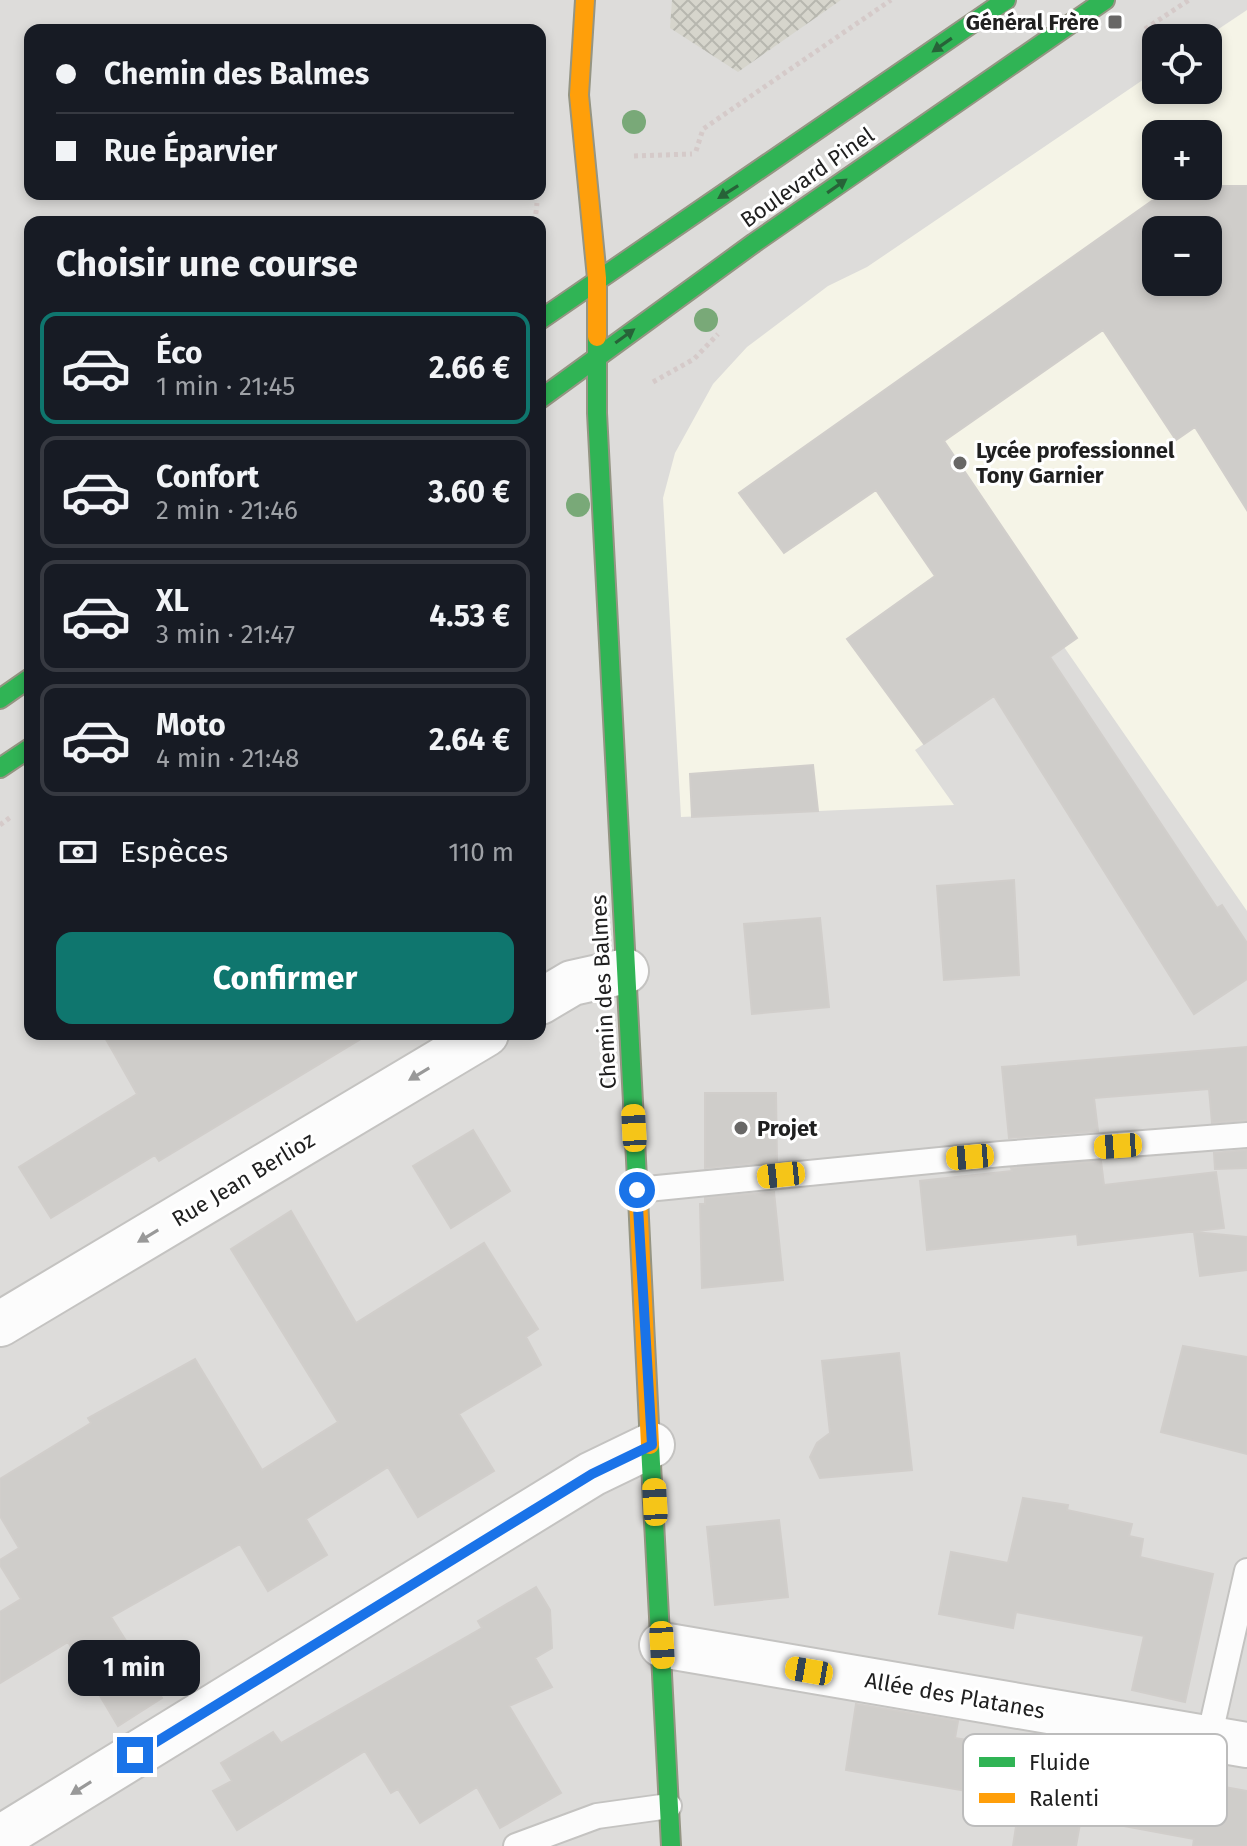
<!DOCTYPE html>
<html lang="fr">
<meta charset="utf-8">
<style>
body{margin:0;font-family:"Fira Sans",sans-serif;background:#20242c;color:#f1f3f6;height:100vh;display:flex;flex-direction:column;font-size:30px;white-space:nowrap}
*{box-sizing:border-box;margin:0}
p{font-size:26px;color:#9ea1a6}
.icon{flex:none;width:44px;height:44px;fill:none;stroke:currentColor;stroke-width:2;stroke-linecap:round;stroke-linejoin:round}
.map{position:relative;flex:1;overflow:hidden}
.sheet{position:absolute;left:24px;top:216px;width:522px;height:824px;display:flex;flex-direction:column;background:#171b24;border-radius:16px;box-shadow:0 4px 12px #0003}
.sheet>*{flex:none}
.top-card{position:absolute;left:24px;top:24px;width:522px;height:176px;border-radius:16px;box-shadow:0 4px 12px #0003;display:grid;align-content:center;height:176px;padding:0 32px;background:#171b24}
.controls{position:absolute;left:1142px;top:24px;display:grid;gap:16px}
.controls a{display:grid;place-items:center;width:80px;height:80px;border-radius:16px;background:#171b24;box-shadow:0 4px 12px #0003;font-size:40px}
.end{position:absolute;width:36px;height:36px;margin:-18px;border:10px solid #1a73e8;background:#fff;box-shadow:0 0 0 4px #fff}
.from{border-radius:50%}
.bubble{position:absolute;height:56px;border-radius:16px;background:#171b24;box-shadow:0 4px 12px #0003;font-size:26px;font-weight:700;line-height:56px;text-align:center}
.car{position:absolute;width:24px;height:48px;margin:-24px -12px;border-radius:10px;box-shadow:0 0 6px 2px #0007;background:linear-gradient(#f5c518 24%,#345 0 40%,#f5c518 0 76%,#345 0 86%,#f5c518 0)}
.top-card b{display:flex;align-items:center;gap:28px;height:76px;font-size:30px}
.top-card b+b{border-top:2px solid #363941}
.top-card i{width:20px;height:20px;background:#f1f3f6}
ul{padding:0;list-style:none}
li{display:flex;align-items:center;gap:24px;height:112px;margin:0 16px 12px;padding:0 16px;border:4px solid #363941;border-radius:16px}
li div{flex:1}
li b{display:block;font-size:30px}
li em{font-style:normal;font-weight:700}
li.current{border-color:#0f766e}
li>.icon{width:72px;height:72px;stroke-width:1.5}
h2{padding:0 32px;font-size:36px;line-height:96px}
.pay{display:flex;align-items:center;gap:20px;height:88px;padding:0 32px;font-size:30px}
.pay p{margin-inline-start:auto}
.action{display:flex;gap:16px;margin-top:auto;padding:16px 32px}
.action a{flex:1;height:92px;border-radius:16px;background:#0f766e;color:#fff;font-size:32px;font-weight:700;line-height:92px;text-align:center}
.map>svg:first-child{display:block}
.residential{fill:#dddcda;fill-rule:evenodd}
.education{fill:#f5f4e7;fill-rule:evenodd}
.construction{fill:url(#construction-cross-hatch)}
.building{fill:#cfcdca;stroke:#d1cecb;stroke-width:2;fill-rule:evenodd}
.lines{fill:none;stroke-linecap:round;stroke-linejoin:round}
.lane-casing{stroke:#c4c3c1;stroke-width:28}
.street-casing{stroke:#c4c3c1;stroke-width:48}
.fast-casing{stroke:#959583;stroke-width:22}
.slow-casing{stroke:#959583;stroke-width:22}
.path{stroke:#d5cac9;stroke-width:5;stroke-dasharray:4 4;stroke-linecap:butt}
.lane{stroke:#fcfcfc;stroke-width:24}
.street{stroke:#fcfcfc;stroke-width:44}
.fast{stroke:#30b455;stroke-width:18}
.slow{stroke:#ff9f0a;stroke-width:18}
.tree{fill:#79a978}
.oneway{fill:#276338}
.oneway2{fill:#999}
.route{stroke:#1a73e8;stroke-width:10}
.poi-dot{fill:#686766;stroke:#fff;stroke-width:3}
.labels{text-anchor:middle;stroke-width:6;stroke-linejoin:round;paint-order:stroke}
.poi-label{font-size:22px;font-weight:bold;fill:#202020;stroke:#fff;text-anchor:start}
.street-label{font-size:22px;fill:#202020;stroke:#fff}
.key{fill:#fff;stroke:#bcbcbc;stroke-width:2}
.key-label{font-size:22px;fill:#202020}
</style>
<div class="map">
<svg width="1247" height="1846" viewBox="0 0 1247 1846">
<defs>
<pattern id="construction-cross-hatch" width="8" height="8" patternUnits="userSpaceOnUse" patternTransform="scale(2)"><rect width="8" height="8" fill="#d6d5cc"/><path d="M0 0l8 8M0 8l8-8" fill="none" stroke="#b7b7af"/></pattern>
</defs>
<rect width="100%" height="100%" fill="#eeece9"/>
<path class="residential" d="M 0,0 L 1247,0 L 1247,1846 L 0,1846 ZM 30,30 L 540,30 L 540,194 L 30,194 ZM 1156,38 L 1208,38 L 1208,90 L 1156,90 ZM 1156,134 L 1208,134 L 1208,186 L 1156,186 ZM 30,222 L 540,222 L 540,1034 L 30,1034 ZM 1156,230 L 1208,230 L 1208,282 L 1156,282 Z"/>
<path class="education" d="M 1247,10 L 1247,911 L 1064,647 L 915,750 L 954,805 L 681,817 L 663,498 L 675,453 L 713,384 L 747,347 L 828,286 L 867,267 L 1156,71 L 1156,90 L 1208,90 L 1205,38 ZM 1156,134 L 1208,134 L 1208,186 L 1156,186 ZM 1156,230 L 1208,230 L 1208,282 L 1156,282 Z"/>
<path class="construction" d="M 672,0 L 841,0 L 738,72 L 670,28 Z"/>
<path class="building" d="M 1173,186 L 1247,186 L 1247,510 L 1195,427 L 1176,440 L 1103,330 L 944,441 L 1077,638 L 1050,657 L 1217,908 L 1222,905 L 1247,943 L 1247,979 L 1194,1014 L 994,696 L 924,744 L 847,639 L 935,576 L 876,490 L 784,553 L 739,493 ZM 1156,230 L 1208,230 L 1208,282 L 1156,282 Z
M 813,765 L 818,811 L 692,817 L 690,774 Z
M 1014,880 L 1019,975 L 944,980 L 937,886 Z
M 820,918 L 829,1007 L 752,1014 L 744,924 Z
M 103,1034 L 369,1034 L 159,1161 L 155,1155 L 51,1218 L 19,1167 L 137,1094 Z
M 1247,1047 L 1247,1120 L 1212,1123 L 1209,1089 L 1094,1098 L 1098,1131 L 1009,1138 L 1002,1067 Z
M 705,1093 L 776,1093 L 777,1161 L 705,1168 Z
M 473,1130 L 510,1191 L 451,1228 L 413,1166 Z
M 1247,1150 L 1247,1168 L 1215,1169 L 1214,1153 Z
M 1101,1161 L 1104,1185 L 1216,1172 L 1224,1228 L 1078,1245 L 1077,1234 L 927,1250 L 920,1181 L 1012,1171 L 1011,1168 Z
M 774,1192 L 783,1280 L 702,1288 L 700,1204 L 705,1204 L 705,1198 Z
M 291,1211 L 356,1323 L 484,1243 L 538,1329 L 526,1337 L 541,1365 L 459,1414 L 494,1471 L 418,1517 L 388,1467 L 306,1519 L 327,1555 L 268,1591 L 240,1544 L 111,1617 L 162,1698 L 118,1726 L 68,1642 L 0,1683 L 0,1612 L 21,1599 L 0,1565 L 0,1560 L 19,1548 L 0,1516 L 0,1479 L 91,1423 L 88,1418 L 195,1359 L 262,1470 L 338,1422 L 231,1249 Z
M 1194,1232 L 1247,1237 L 1247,1270 L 1200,1276 Z
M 1183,1346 L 1247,1357 L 1247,1454 L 1161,1432 Z
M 899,1353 L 912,1470 L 820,1478 L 810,1457 L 817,1443 L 830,1433 L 822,1361 Z
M 1023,1498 L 1068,1505 L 1067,1510 L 1132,1524 L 1129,1536 L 1143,1539 L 1140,1557 L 1213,1574 L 1185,1702 L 1132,1690 L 1144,1636 L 1016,1612 L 1013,1628 L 939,1614 L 951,1552 L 1008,1563 Z
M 779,1520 L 788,1597 L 715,1605 L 707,1527 Z
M 536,1587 L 550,1610 L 552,1648 L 535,1658 L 552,1687 L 509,1706 L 561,1793 L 500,1828 L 477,1787 L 420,1823 L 398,1789 L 391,1793 L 365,1751 L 237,1830 L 213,1791 L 232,1781 L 221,1763 L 273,1732 L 281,1743 L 482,1628 L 478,1621 Z
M 856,1704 L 958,1721 L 955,1738 L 1065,1757 L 1063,1763 L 1089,1768 L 1089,1772 L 1201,1792 L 1202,1783 L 1247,1791 L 1247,1846 L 1193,1846 L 1194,1839 L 1081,1818 L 1076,1846 L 1013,1846 L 1019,1807 L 977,1800 L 978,1793 L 846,1770 Z"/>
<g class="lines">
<defs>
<path id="lane" d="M 637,1190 L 1001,1154 L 1247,1135
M 1209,1738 L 1247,1571
M 516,1846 L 597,1816 L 669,1806"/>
<path id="street" d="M 540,1002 L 572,983 L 626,971
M 0,1324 L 486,1034
M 662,1645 L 1247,1745
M 0,1838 L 592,1474 L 652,1445"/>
<path id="fast" d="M 540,320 L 1006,0
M 597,337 L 597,413 L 638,1198
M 540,399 L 754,243 L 1105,0
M 0,699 L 30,678
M 0,768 L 30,748
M 650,1445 L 671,1846"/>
<path id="slow" d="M 585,0 L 579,95 L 597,278 L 597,337
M 638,1198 L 650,1445"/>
</defs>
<use href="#lane" class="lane-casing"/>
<use href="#street" class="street-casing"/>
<use href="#fast" class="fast-casing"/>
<use href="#slow" class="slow-casing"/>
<path class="path" d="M 1145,29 L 1189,0
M 696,151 L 703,129 L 891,0
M 634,156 L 692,154
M 535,222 L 537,203
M 653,382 L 694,359 L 718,334
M 0,825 L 12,816"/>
<use href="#lane" class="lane"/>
<use href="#street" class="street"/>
<use href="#fast" class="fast"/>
<use href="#slow" class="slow"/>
</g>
<g class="tree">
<circle cx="634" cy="122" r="12"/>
<circle cx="706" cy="320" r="12"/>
<circle cx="578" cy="505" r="12"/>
</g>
<defs><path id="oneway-solid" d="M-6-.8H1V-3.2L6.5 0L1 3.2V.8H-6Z" transform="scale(2)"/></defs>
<g class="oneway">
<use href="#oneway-solid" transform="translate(942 45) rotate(145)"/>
<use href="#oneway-solid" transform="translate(837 186) rotate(-35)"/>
<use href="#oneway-solid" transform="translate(728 192) rotate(148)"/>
<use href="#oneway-solid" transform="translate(625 336) rotate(-36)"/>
</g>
<g class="oneway2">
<use href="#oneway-solid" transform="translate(419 1074) rotate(149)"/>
<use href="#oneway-solid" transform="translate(148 1236) rotate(149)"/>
<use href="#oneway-solid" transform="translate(81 1788) rotate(148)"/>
</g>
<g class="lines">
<path class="route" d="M 135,1755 L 592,1474 L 652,1445 L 637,1190"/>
</g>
<g class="poi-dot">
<rect x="1107" y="14" width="16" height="16" rx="4"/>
<circle cx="960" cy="463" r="8"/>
<circle cx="741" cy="1128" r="8"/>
</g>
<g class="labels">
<g class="poi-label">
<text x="1099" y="30" text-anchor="end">Général Frère</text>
<text x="976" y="458">Lycée professionnel<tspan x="976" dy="25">Tony Garnier</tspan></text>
<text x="757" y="1136">Projet</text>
</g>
<g class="street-label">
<text transform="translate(807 177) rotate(-35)" y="8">Boulevard Pinel</text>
<text transform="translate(603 992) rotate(-93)" y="8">Chemin des Balmes</text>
<text transform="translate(243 1179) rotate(-31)" y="8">Rue Jean Berlioz</text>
<text transform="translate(955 1695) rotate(10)" y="8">Allée des Platanes</text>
</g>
</g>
<rect x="963" y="1734" width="264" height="92" rx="12" class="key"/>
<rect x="979" y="1757" width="36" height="10" fill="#30b455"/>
<rect x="979" y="1793" width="36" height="10" fill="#ff9f0a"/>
<g class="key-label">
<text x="1029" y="1770">Fluide</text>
<text x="1029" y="1806">Ralenti</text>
</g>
</svg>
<div class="controls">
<a><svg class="icon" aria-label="locate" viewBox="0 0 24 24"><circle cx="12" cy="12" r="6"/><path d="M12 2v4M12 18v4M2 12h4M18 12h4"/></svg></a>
<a>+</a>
<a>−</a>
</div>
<i class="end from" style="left:637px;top:1190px"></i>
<i class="end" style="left:135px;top:1755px"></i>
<div class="bubble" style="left:68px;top:1640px;width:132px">1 min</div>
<i class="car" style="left:634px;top:1128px;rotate:357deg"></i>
<i class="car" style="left:1118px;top:1146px;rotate:266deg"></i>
<i class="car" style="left:970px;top:1157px;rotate:265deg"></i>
<i class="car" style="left:781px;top:1175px;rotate:264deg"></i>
<i class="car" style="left:655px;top:1502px;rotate:357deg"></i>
<i class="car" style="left:662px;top:1645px;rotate:177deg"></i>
<i class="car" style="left:809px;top:1671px;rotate:280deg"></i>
<div class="top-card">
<b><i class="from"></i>Chemin des Balmes</b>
<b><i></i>Rue Éparvier</b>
</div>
<section class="sheet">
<h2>Choisir une course</h2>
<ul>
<li class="current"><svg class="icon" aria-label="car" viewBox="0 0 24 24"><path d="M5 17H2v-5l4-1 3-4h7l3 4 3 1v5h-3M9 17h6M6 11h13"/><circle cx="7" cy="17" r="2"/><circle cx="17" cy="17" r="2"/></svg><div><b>Éco</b><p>1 min · 21:45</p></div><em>2.66 €</em></li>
<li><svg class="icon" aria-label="car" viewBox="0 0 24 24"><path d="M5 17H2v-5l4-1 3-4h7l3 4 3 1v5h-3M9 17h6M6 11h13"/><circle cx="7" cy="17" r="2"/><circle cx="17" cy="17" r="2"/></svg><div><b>Confort</b><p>2 min · 21:46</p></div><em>3.60 €</em></li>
<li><svg class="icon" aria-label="car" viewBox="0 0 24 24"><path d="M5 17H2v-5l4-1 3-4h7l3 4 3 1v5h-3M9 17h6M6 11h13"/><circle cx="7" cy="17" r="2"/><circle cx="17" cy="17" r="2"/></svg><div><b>XL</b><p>3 min · 21:47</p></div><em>4.53 €</em></li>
<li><svg class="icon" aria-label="car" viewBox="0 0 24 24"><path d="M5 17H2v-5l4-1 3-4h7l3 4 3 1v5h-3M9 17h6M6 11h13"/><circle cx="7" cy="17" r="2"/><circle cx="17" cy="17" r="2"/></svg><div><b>Moto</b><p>4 min · 21:48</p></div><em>2.64 €</em></li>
</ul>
<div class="pay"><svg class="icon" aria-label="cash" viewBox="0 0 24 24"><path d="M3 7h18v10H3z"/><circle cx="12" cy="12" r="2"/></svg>Espèces<p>110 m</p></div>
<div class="action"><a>Confirmer</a></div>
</section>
</div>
